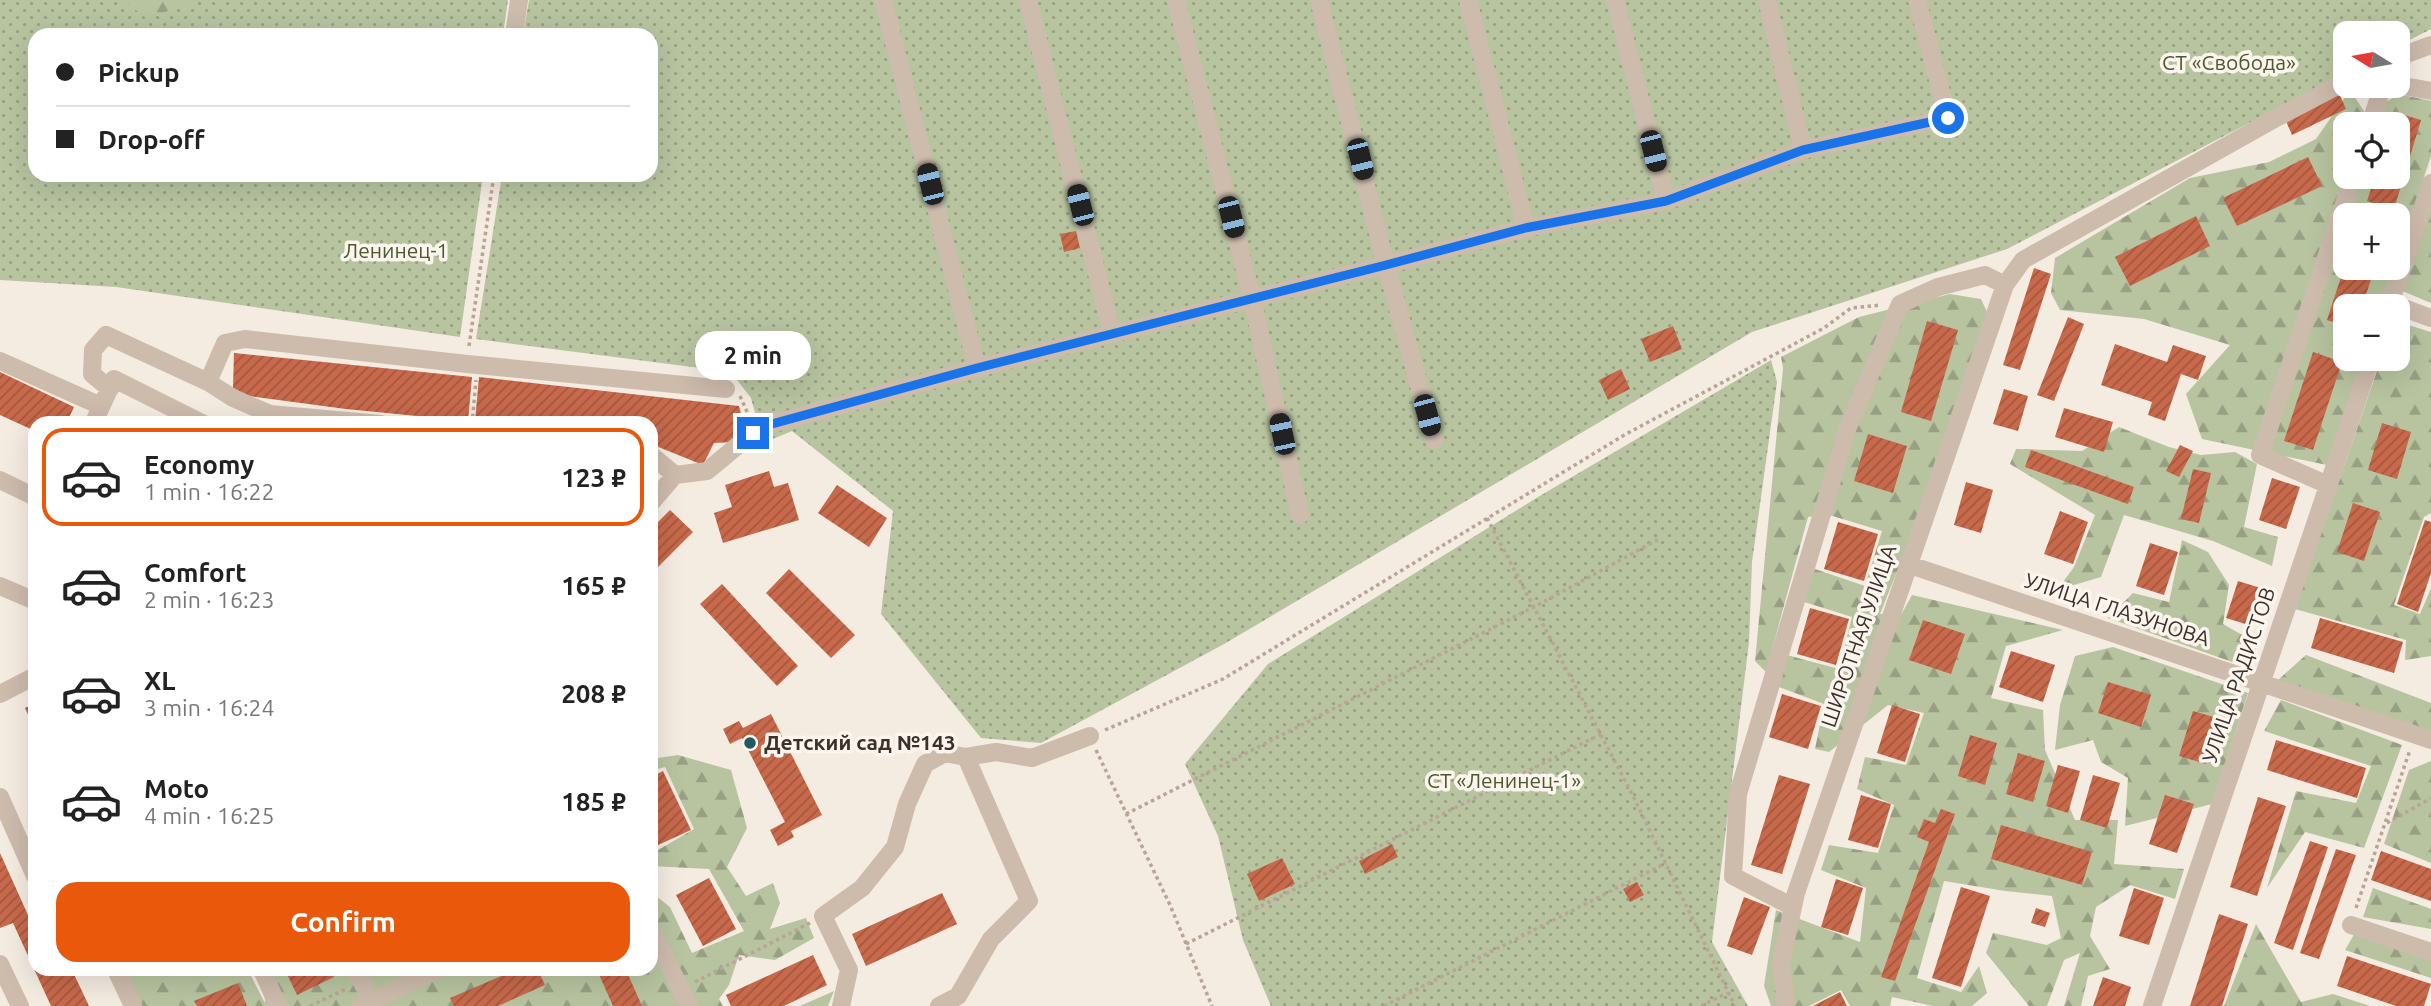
<!DOCTYPE html>
<meta charset="utf-8">
<style>
body{margin:0;font-family:Ubuntu,sans-serif;background:#f6f6f6;color:#222;height:100vh;display:flex;flex-direction:column;font-size:26px;white-space:nowrap}
*{box-sizing:border-box;margin:0}
p{font-size:23px;color:#767676}
.icon{flex:none;width:38px;height:38px;fill:none;stroke:currentColor;stroke-width:2;stroke-linecap:round;stroke-linejoin:round}
.map{position:relative;flex:1;overflow:hidden}
.side{position:absolute;left:28px;top:416px;width:630px;height:560px;display:flex;flex-direction:column;background:#fff;border-radius:21px;box-shadow:0 7px 28px #0002}
.side>*{flex:none}
.banner{position:absolute;left:28px;top:28px;width:630px;height:154px;border-radius:21px;box-shadow:0 7px 28px #0002;display:grid;align-content:center;height:154px;padding:0 28px;background:#fff}
.needle{width:46px;rotate:281deg}
.buttons{position:absolute;left:2333px;top:21px;display:grid;gap:14px}
.buttons a{display:grid;place-items:center;width:77px;height:77px;border-radius:14px;background:#fff;box-shadow:0 7px 28px #0002;font-size:35px}
.end{position:absolute;width:32px;height:32px;margin:-16px;border:9px solid #1a73e8;background:#fff;box-shadow:0 0 0 4px #fff}
.from{border-radius:50%}
.bubble{position:absolute;height:49px;border-radius:21px;background:#fff;box-shadow:0 7px 28px #0002;font-size:23px;font-weight:700;line-height:49px;text-align:center}
.car{position:absolute;width:21px;height:42px;margin:-21px -10px;border-radius:9px;box-shadow:0 0 5px 2px #0007;background:linear-gradient(#222 24%,#8ab4d8 0 40%,#222 0 76%,#8ab4d8 0 86%,#222 0)}
.banner b{display:flex;align-items:center;gap:24px;height:66px;font-size:26px}
.banner b+b{border-top:2px solid #e0e0e0}
.banner i{width:18px;height:18px;background:#222}
ul{padding:12px 0 0;list-style:none}
li{display:flex;align-items:center;gap:21px;height:98px;margin:0 14px 10px;padding:0 14px;border:4px solid transparent;border-radius:21px}
li div{flex:1}
li b{display:block;font-size:26px}
li em{font-style:normal;font-weight:700}
li.current{border-color:#ea580c}
li>.icon{width:63px;height:63px;stroke-width:1.5}
.action{display:flex;gap:14px;margin-top:auto;padding:14px 28px}
.action a{flex:1;height:80px;border-radius:21px;background:#ea580c;color:#fff;font-size:28px;font-weight:700;line-height:80px;text-align:center}
.map>svg:first-child{display:block}
.grass{fill:url(#grass-dots)}
.forest{fill:url(#forest-firs);fill-rule:evenodd}
.building{fill:url(#building-hatch)}
.lines{fill:none;stroke-linecap:round;stroke-linejoin:round}
.path{stroke:#b9a596;stroke-width:3.5;stroke-dasharray:3.5 3.5;stroke-linecap:butt}
.minor{stroke:#cdbbac;stroke-width:18}
.route{stroke:#1a73e8;stroke-width:9}
.poi-dot{fill:#1f5a5e;stroke:#fbf5ee;stroke-width:2.5}
.labels{text-anchor:middle;stroke-width:7;stroke-linejoin:round;paint-order:stroke}
.park-label{font-size:21px;fill:#4a5a2e;stroke:#fbf5ee}
.street-label{font-size:21px;fill:#3b302b;stroke:#fbf5ee}
.poi-label{font-size:21px;font-weight:bold;fill:#3b302b;stroke:#fbf5ee;text-anchor:start}
</style>
<div class="map">
<svg width="2431" height="1006" viewBox="0 0 2431 1006">
<defs>
<pattern id="grass-dots" width="8" height="8" patternUnits="userSpaceOnUse" patternTransform="scale(1.75)"><rect width="8" height="8" fill="#b8c4a0"/><path d="M2 2h.1M6 6h.1" fill="none" stroke="#97a083" stroke-width="1.8" stroke-linecap="round"/></pattern>
<pattern id="forest-firs" width="22" height="20" patternUnits="userSpaceOnUse" patternTransform="scale(1.75)"><rect width="22" height="20" fill="#b8c4a0"/><path d="M5 1l3.5 6h-7zM16 11l3.5 6h-7z" fill="#97a083"/></pattern>
<pattern id="building-hatch" width="6" height="6" patternUnits="userSpaceOnUse" patternTransform="scale(1.75)"><rect width="6" height="6" fill="#c8694b"/><path d="M-1 1l2-2M0 6l6-6M5 7l2-2" fill="none" stroke="#a4573f"/></pattern>
</defs>
<rect width="100%" height="100%" fill="#f4ebe1"/>
<path class="grass" d="M 0,0 L 508,0 L 503,35 L 35,35 L 35,175 L 483,175 L 460,337 L 116,287 L 0,280 Z
M 529,0 L 2431,0 L 2431,29 L 2398,46 L 2398,33 L 2345,33 L 2345,73 L 2007,249 L 1752,332 L 1224,644 L 1041,743 L 981,738 L 881,614 L 893,511 L 792,431 L 763,443 L 751,398 L 731,372 L 476,339 L 502,175 L 651,175 L 651,35 L 523,35 Z
M 1771,360 L 1777,382 L 1752,562 L 1749,642 L 1712,942 L 1748,1006 L 1271,1006 L 1243,940 L 1218,836 L 1185,764 L 1268,664 L 1538,497 Z"/>
<path class="forest" d="M 123,0 L 202,0 L 146,18 Z
M 2350,90 L 2366,114 L 2399,94 L 2431,101 L 2431,156 L 2398,255 L 2398,215 L 2345,215 L 2345,268 L 2393,268 L 2380,306 L 2345,306 L 2345,359 L 2363,359 L 2327,465 L 2202,439 L 2186,394 L 2230,345 L 2144,319 L 2060,310 L 2051,293 L 2055,258 L 2190,178 L 2269,162 L 2316,139 ZM 2345,124 L 2398,124 L 2398,177 L 2345,177 Z
M 2431,209 L 2431,303 L 2400,290 Z
M 1950,294 L 1981,299 L 1988,314 L 1900,564 L 1880,614 L 1901,615 L 1912,595 L 2063,630 L 2006,646 L 1991,698 L 2043,710 L 2045,750 L 2075,820 L 2118,820 L 2114,864 L 2184,869 L 2175,899 L 2130,885 L 2096,907 L 2090,936 L 2110,969 L 2088,976 L 2081,1006 L 2064,1006 L 2080,953 L 2064,960 L 2047,1006 L 2029,1006 L 1986,953 L 1993,933 L 2047,945 L 2061,938 L 2052,896 L 2005,891 L 1944,881 L 1917,978 L 1961,992 L 1979,966 L 1987,993 L 1972,1006 L 1933,1006 L 1892,997 L 1890,1006 L 1850,1006 L 1841,990 L 1809,1006 L 1771,1006 L 1764,986 L 1776,910 L 1860,942 L 1866,888 L 1821,870 L 1829,845 L 1878,853 L 1894,805 L 1857,789 L 1865,757 L 1906,765 L 1924,713 L 1888,705 L 1829,752 L 1815,749 L 1824,704 L 1779,687 L 1787,655 L 1839,669 L 1852,617 L 1801,601 L 1815,569 L 1865,586 L 1882,531 L 1826,514 L 1808,517 L 1766,672 L 1755,661 L 1783,368 L 1781,357 L 1859,317 Z
M 2398,322 L 2431,332 L 2431,513 L 2424,517 L 2394,605 L 2420,614 L 2431,588 L 2431,656 L 2405,660 L 2406,640 L 2295,609 L 2381,359 L 2398,359 Z
M 2119,427 L 2169,447 L 2201,455 L 2235,452 L 2257,464 L 2244,527 L 2278,537 L 2272,566 L 2213,541 L 2124,515 L 2101,577 L 2057,590 L 2074,567 L 2095,515 L 2010,464 L 2016,449 L 2082,451 Z
M 2182,540 L 2208,552 L 2229,585 L 2223,624 L 2258,644 L 2249,668 L 2108,618 L 2133,593 L 2169,602 Z
M 2113,647 L 2248,693 L 2212,804 L 2125,826 L 2128,778 L 2101,762 L 2093,740 L 2055,750 L 2060,705 L 2075,656 Z
M 2306,655 L 2431,703 L 2431,731 L 2278,680 Z
M 2281,700 L 2402,745 L 2364,848 L 2305,832 L 2267,888 L 2296,791 L 2356,803 L 2371,766 L 2264,731 Z
M 678,755 L 731,770 L 747,828 L 727,867 L 746,896 L 773,883 L 780,903 L 770,929 L 806,918 L 814,938 L 775,960 L 739,955 L 729,985 L 719,999 L 723,1006 L 124,1006 L 117,970 L 248,970 L 265,1003 L 264,970 L 651,970 L 651,892 L 670,907 L 692,953 L 744,931 L 709,869 L 651,866 L 651,845 L 658,850 L 694,829 L 665,767 L 651,771 L 651,759 Z
M 2431,761 L 2431,863 L 2384,844 L 2409,770 Z
M 2373,888 L 2431,909 L 2431,929 L 2363,917 Z
M 2256,924 L 2301,1002 L 2333,994 L 2370,1006 L 2224,1006 Z
M 2356,931 L 2431,956 L 2431,978 L 2345,950 Z
M 834,991 L 828,1006 L 800,1006 Z"/>
<path class="building" d="M 2339,93 L 2346,109 L 2292,135 L 2285,119 Z
M 2394,112 L 2421,120 L 2394,209 L 2367,201 L 2375,177 L 2398,177 L 2398,124 L 2391,124 Z
M 2308,157 L 2322,186 L 2237,226 L 2223,198 Z
M 2196,216 L 2210,246 L 2130,286 L 2115,257 Z
M 1076,231 L 1080,248 L 1064,252 L 1060,234 Z
M 2034,268 L 2051,274 L 2020,370 L 2003,365 Z
M 2344,268 L 2375,268 L 2362,306 L 2345,306 L 2345,326 L 2327,320 Z
M 2068,317 L 2084,324 L 2054,401 L 2037,395 Z
M 1927,321 L 1958,330 L 1931,421 L 1901,412 Z
M 1673,326 L 1682,349 L 1650,362 L 1641,339 Z
M 2115,344 L 2167,362 L 2173,345 L 2206,356 L 2198,380 L 2181,374 L 2165,421 L 2148,415 L 2152,402 L 2101,385 Z
M 2313,352 L 2342,362 L 2313,450 L 2284,441 Z
M 234,353 L 472,377 L 468,421 L 346,409 L 249,396 L 233,388 Z
M 1621,369 L 1630,389 L 1608,400 L 1599,380 Z
M 0,372 L 74,407 L 66,424 L 35,424 L 35,431 L 0,415 Z
M 479,377 L 739,406 L 743,421 L 735,442 L 714,443 L 703,465 L 651,444 L 651,424 L 505,424 L 475,421 Z
M 2004,389 L 2028,396 L 2018,431 L 1993,424 Z
M 2064,408 L 2113,422 L 2104,452 L 2055,437 Z
M 2382,423 L 2411,432 L 2397,479 L 2368,470 Z
M 1868,434 L 1907,446 L 1893,493 L 1854,481 Z
M 2180,445 L 2193,451 L 2179,477 L 2166,471 Z
M 2031,450 L 2134,487 L 2128,504 L 2025,467 Z
M 2193,469 L 2211,473 L 2199,523 L 2181,519 Z
M 769,471 L 774,487 L 788,483 L 799,520 L 723,543 L 714,513 L 732,507 L 725,485 Z
M 2272,478 L 2300,487 L 2286,529 L 2259,520 Z
M 1966,482 L 1993,490 L 1981,533 L 1954,525 Z
M 837,485 L 887,518 L 869,547 L 818,513 Z
M 2353,503 L 2380,512 L 2364,561 L 2337,552 Z
M 670,510 L 693,532 L 655,570 L 651,565 L 651,529 Z
M 2060,511 L 2088,522 L 2073,564 L 2044,554 Z
M 2425,520 L 2431,522 L 2431,573 L 2418,612 L 2397,604 Z
M 1838,522 L 1878,534 L 1864,581 L 1824,569 Z
M 2150,543 L 2178,552 L 2164,595 L 2136,586 Z
M 789,569 L 855,635 L 831,658 L 766,593 Z
M 2238,581 L 2264,589 L 2252,626 L 2226,618 Z
M 722,584 L 798,666 L 777,686 L 700,604 Z
M 1810,608 L 1849,619 L 1836,665 L 1797,654 Z
M 2320,618 L 2403,642 L 2394,673 L 2311,648 Z
M 1923,620 L 1965,634 L 1951,674 L 1909,660 Z
M 2011,651 L 2055,665 L 2043,702 L 1999,687 Z
M 2108,682 L 2151,695 L 2141,727 L 2098,713 Z
M 1782,694 L 1821,706 L 1808,749 L 1769,737 Z
M 35,703 L 35,730 L 25,708 Z
M 1892,705 L 1920,714 L 1905,762 L 1877,753 Z
M 2193,711 L 2221,719 L 2206,764 L 2179,756 Z
M 771,714 L 822,815 L 791,831 L 794,837 L 778,846 L 770,830 L 785,822 L 742,738 L 730,744 L 723,729 L 739,721 L 743,728 Z
M 1970,735 L 1997,743 L 1985,785 L 1958,776 Z
M 2276,740 L 2366,768 L 2357,798 L 2267,770 Z
M 2018,753 L 2045,761 L 2033,802 L 2006,794 Z
M 2058,765 L 2080,771 L 2068,813 L 2046,806 Z
M 663,771 L 691,830 L 656,846 L 651,836 L 651,777 Z
M 1779,775 L 1810,784 L 1782,874 L 1751,865 Z
M 2093,775 L 2120,783 L 2107,828 L 2080,820 Z
M 1861,795 L 1891,804 L 1878,848 L 1848,840 Z
M 2165,795 L 2194,804 L 2177,853 L 2149,844 Z
M 2258,797 L 2286,806 L 2257,896 L 2230,887 Z
M 1941,809 L 1955,814 L 1895,981 L 1881,977 L 1929,842 L 1917,837 L 1924,819 L 1935,823 Z
M 2001,825 L 2092,852 L 2082,885 L 1991,859 Z
M 2310,841 L 2328,847 L 2293,950 L 2274,943 Z
M 1392,844 L 1398,857 L 1365,874 L 1359,861 Z
M 2336,849 L 2356,855 L 2319,959 L 2300,953 Z
M 2381,851 L 2431,869 L 2431,901 L 2371,880 Z
M 0,853 L 28,915 L 35,912 L 35,970 L 72,970 L 89,1006 L 51,1006 L 13,923 L 0,928 Z
M 1282,858 L 1295,884 L 1259,901 L 1247,874 Z
M 709,878 L 736,929 L 703,946 L 676,895 Z
M 1836,879 L 1863,888 L 1848,935 L 1821,927 Z
M 1637,882 L 1644,895 L 1630,902 L 1623,889 Z
M 1961,887 L 1990,896 L 1961,987 L 1932,978 Z
M 2134,888 L 2164,898 L 2149,945 L 2119,936 Z
M 942,893 L 957,924 L 866,966 L 852,934 Z
M 1744,897 L 1770,907 L 1752,955 L 1727,946 Z
M 2036,908 L 2050,913 L 2045,927 L 2031,923 Z
M 2219,914 L 2248,924 L 2222,1006 L 2190,1006 Z
M 813,955 L 827,985 L 784,1006 L 731,1006 L 726,995 Z
M 2347,956 L 2431,984 L 2424,1006 L 2396,1006 L 2337,986 Z
M 285,970 L 330,970 L 334,977 L 297,995 Z
M 515,970 L 538,970 L 545,985 L 498,1006 L 454,1006 L 450,998 Z
M 597,970 L 626,970 L 642,1006 L 613,1006 Z
M 2103,977 L 2131,987 L 2125,1006 L 2093,1006 Z
M 238,983 L 247,1006 L 197,1006 L 194,1001 Z
M 1840,992 L 1847,1006 L 1813,1006 Z"/>
<g class="lines">
<path class="path" d="M 469,346 L 494,175
M 740,396 L 748,414
M 472,424 L 476,380
M 1487,518 L 1632,794 L 1735,1006
M 1105,730 L 1223,679 L 1626,434 L 1824,328 L 1851,308 L 1881,305
M 1096,750 L 1170,905 L 1212,1006
M 1126,814 L 1534,607 L 1659,539
M 2387,823 L 2431,798
M 2356,908 L 2410,750
M 1186,944 L 1601,734
M 375,975 L 386,970
M 695,982 L 810,923
M 310,1006 L 346,989
M 1384,1006 L 1666,863
M 1701,1006 L 1727,993"/>
<path class="minor" d="M 883,0 L 977,368
M 1028,0 L 1112,333
M 1176,0 L 1252,298 L 1300,515
M 1319,0 L 1386,265 L 1434,440
M 1468,0 L 1526,228
M 1615,0 L 1666,201
M 1767,0 L 1803,150
M 514,35 L 519,0
M 2398,61 L 2401,56 L 2431,45
M 2398,85 L 2431,91
M 2370,124 L 2383,86
M 2390,303 L 2431,318
M 2389,306 L 2431,183
M 0,361 L 101,406
M 208,382 L 225,343 L 245,339 L 467,364 L 726,389
M 110,389 L 92,374 L 93,350 L 106,335 L 208,382 L 233,398 L 270,414 L 381,424
M 93,424 L 114,379 L 204,424
M 651,455 L 675,475
M 0,480 L 35,497
M 2328,485 L 2260,455 L 2353,177
M 651,503 L 675,475 L 707,471 L 760,427 L 977,368 L 1386,265 L 1526,228 L 1666,201 L 1803,150 L 1948,118 L 1917,0
M 1907,564 L 2431,740
M 0,586 L 35,601
M 0,694 L 35,676
M 0,797 L 35,876
M 1793,907 L 1733,876 L 1738,794 L 1848,427 L 1900,304 L 1938,287 L 1985,275 L 2005,285
M 2351,925 L 2431,952
M 651,929 L 689,1006
M 0,964 L 20,1006
M 116,970 L 133,1006
M 262,970 L 278,1006
M 356,970 L 371,1001
M 361,1006 L 435,970
M 841,1006 L 849,970 L 823,916 L 862,888 L 895,847 L 907,804 L 925,764 L 945,753 L 966,757 L 996,752 L 1032,758 L 1090,736
M 939,1006 L 958,996 L 991,939 L 1029,901 L 966,757
M 1786,1006 L 1781,962 L 1796,893 L 2005,285 L 2023,260 L 2278,117 L 2335,87 L 2348,86
M 2152,1006 L 2371,359"/>
</g>
<g class="lines">
<path class="route" d="M 753,433 L 761,427 L 977,368 L 1386,265 L 1525,228 L 1666,201 L 1803,150 L 1948,118"/>
</g>
<circle class="poi-dot" cx="750" cy="743" r="7"/>
<g class="labels">
<g class="park-label">
<text x="2229" y="70">СТ «Свобода»</text>
<text x="396" y="258">Ленинец-1</text>
<text x="1504" y="788">СТ «Ленинец-1»</text>
</g>
<g class="street-label">
<text transform="translate(2117 610) rotate(18)" y="7">УЛИЦА ГЛАЗУНОВА</text>
<text transform="translate(1859 636) rotate(-71)" y="7">ШИРОТНАЯ УЛИЦА</text>
<text transform="translate(2239 675) rotate(-71)" y="7">УЛИЦА РАДИСТОВ</text>
</g>
<g class="poi-label">
<text x="764" y="750">Детский сад №143</text>
</g>
</g>
</svg>
<div class="buttons">
<a><svg class="needle" viewBox="-14 -14 28 28"><path d="M0-13l5 13h-10z" fill="#e53935"/><path d="M0 13l5-13h-10z" fill="#767676"/></svg></a>
<a><svg class="icon" aria-label="locate" viewBox="0 0 24 24"><circle cx="12" cy="12" r="6"/><path d="M12 2v4M12 18v4M2 12h4M18 12h4"/></svg></a>
<a>+</a>
<a>−</a>
</div>
<i class="end from" style="left:1948px;top:118px"></i>
<i class="end" style="left:753px;top:433px"></i>
<div class="bubble" style="left:695px;top:331px;width:116px">2 min</div>
<i class="car" style="left:1653px;top:151px;rotate:166deg"></i>
<i class="car" style="left:1360px;top:159px;rotate:166deg"></i>
<i class="car" style="left:930px;top:184px;rotate:346deg"></i>
<i class="car" style="left:1080px;top:205px;rotate:346deg"></i>
<i class="car" style="left:1231px;top:217px;rotate:166deg"></i>
<i class="car" style="left:1427px;top:415px;rotate:165deg"></i>
<i class="car" style="left:1282px;top:434px;rotate:348deg"></i>
<div class="banner">
<b><i class="from"></i>Pickup</b>
<b><i></i>Drop-off</b>
</div>
<section class="side">
<ul>
<li class="current"><svg class="icon" aria-label="car" viewBox="0 0 24 24"><path d="M5 17H2v-5l4-1 3-4h7l3 4 3 1v5h-3M9 17h6M6 11h13"/><circle cx="7" cy="17" r="2"/><circle cx="17" cy="17" r="2"/></svg><div><b>Economy</b><p>1 min · 16:22</p></div><em>123 ₽</em></li>
<li><svg class="icon" aria-label="car" viewBox="0 0 24 24"><path d="M5 17H2v-5l4-1 3-4h7l3 4 3 1v5h-3M9 17h6M6 11h13"/><circle cx="7" cy="17" r="2"/><circle cx="17" cy="17" r="2"/></svg><div><b>Comfort</b><p>2 min · 16:23</p></div><em>165 ₽</em></li>
<li><svg class="icon" aria-label="car" viewBox="0 0 24 24"><path d="M5 17H2v-5l4-1 3-4h7l3 4 3 1v5h-3M9 17h6M6 11h13"/><circle cx="7" cy="17" r="2"/><circle cx="17" cy="17" r="2"/></svg><div><b>XL</b><p>3 min · 16:24</p></div><em>208 ₽</em></li>
<li><svg class="icon" aria-label="car" viewBox="0 0 24 24"><path d="M5 17H2v-5l4-1 3-4h7l3 4 3 1v5h-3M9 17h6M6 11h13"/><circle cx="7" cy="17" r="2"/><circle cx="17" cy="17" r="2"/></svg><div><b>Moto</b><p>4 min · 16:25</p></div><em>185 ₽</em></li>
</ul>
<div class="action"><a>Confirm</a></div>
</section>
</div>
